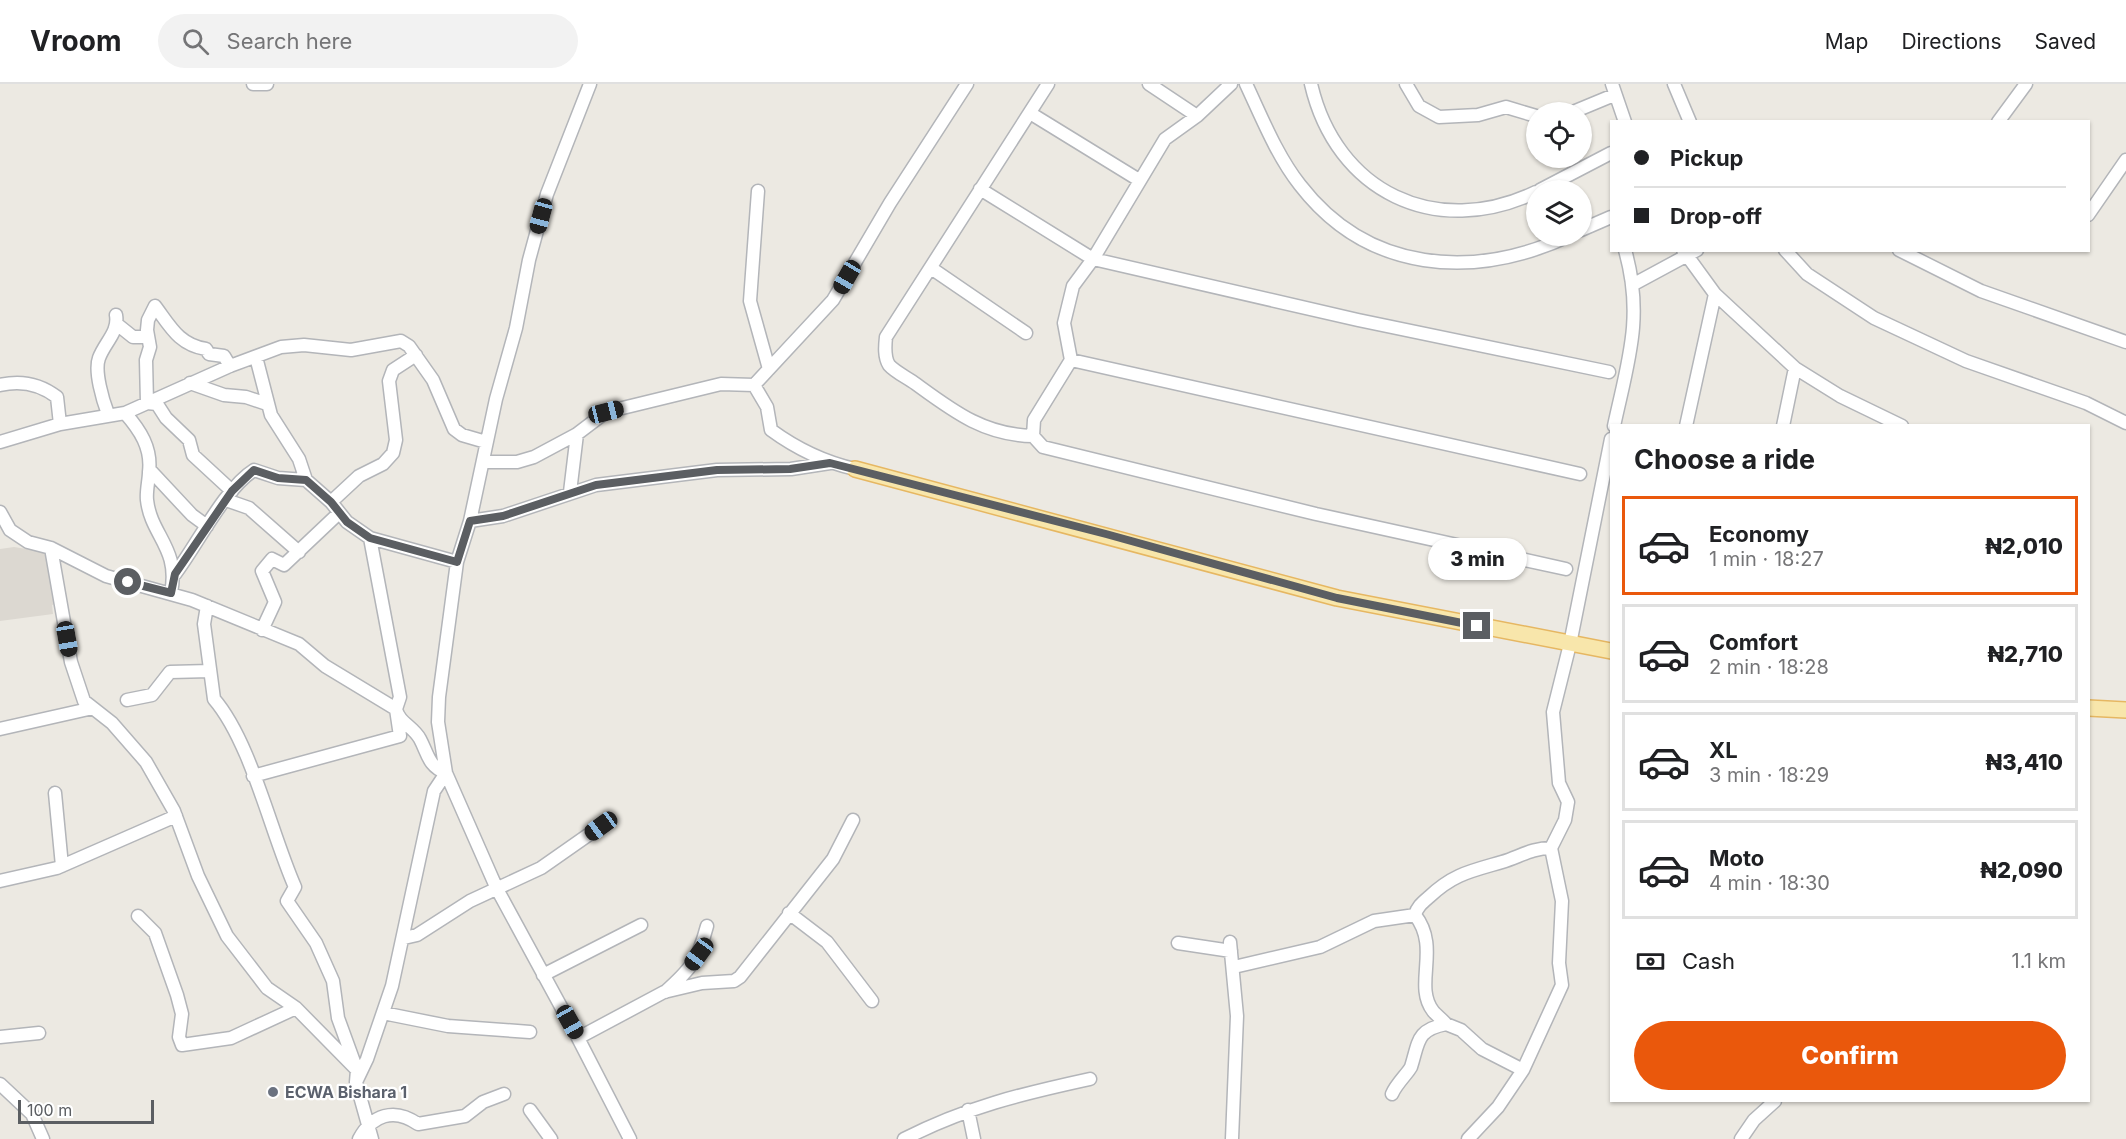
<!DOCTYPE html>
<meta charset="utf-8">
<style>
body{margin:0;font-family:Inter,sans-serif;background:#f2f2f2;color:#202124;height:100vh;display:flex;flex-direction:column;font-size:22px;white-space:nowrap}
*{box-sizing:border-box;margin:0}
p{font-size:20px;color:#757577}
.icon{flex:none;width:33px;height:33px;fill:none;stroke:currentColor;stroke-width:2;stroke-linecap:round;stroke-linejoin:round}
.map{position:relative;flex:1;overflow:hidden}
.drawer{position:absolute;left:1610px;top:340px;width:480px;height:678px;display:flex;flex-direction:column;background:#fff;border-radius:0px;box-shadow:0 2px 4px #0004}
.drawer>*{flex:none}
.banner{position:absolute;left:1610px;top:36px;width:480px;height:132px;border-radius:0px;box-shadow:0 2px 4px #0004;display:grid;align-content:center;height:132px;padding:0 24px;background:#fff}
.controls{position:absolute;left:1526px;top:18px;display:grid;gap:12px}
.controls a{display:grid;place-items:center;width:66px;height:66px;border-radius:50%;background:#fff;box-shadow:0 2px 4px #0004;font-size:30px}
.scale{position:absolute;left:18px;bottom:15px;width:136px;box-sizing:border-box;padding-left:6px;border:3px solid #5b5e62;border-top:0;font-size:16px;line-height:21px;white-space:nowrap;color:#5b5e62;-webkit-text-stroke:4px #fff;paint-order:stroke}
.end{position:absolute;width:27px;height:27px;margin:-14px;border:8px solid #5b5e62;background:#fff;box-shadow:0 0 0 3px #fff}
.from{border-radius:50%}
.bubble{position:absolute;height:42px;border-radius:21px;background:#fff;box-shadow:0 2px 4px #0004;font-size:20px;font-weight:800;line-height:42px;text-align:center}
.car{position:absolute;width:18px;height:36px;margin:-18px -9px;border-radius:8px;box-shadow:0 0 4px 2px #0007;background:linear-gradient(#222 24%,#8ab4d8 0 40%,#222 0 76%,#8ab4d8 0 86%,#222 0)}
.banner b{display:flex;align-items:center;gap:21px;height:57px;font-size:22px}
.banner b+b{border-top:2px solid #e0e0e0}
.banner i{width:15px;height:15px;background:#202124}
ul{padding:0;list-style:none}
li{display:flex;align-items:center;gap:18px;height:99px;margin:0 12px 9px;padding:0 12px;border:3px solid #e0e0e0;border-radius:0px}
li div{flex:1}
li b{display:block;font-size:22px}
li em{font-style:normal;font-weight:800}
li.on{border-color:#ea580c}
li>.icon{width:54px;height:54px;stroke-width:1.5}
h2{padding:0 24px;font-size:27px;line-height:72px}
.pay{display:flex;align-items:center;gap:15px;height:66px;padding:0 24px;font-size:22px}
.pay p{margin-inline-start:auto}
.action{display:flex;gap:12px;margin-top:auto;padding:12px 24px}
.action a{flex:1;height:69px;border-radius:36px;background:#ea580c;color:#fff;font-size:24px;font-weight:800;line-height:69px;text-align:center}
header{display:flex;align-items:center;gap:36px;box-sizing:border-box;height:84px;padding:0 30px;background:#fff;border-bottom:2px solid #e0e0e0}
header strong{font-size:28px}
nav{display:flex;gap:33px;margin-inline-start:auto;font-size:21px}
.search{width:420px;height:54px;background:#f2f2f2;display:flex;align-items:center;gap:15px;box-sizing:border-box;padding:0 21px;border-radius:33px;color:#757577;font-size:22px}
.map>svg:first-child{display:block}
.education{fill:#dcd8d1}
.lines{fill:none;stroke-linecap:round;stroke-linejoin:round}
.minor-casing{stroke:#b3b5b9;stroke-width:15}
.major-casing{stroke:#e6b762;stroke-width:18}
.minor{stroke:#fff;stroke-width:12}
.major{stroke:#f8e6ab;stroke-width:15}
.route{stroke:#5b5e62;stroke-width:8}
.worship-dot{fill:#6b7280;stroke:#fff;stroke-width:2}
.labels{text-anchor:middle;stroke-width:4.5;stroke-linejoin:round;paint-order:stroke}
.worship-label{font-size:16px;font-weight:bold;fill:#5b616d;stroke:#fff;text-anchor:start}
</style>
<header>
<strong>Vroom</strong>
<div class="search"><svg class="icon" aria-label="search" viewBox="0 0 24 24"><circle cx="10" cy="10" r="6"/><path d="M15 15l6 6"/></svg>Search here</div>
<nav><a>Map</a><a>Directions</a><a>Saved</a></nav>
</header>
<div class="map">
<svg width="2126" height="1055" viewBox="0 0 2126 1055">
<rect width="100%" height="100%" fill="#ece9e2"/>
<path class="education" d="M 14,463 L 45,468 L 55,520 L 52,521 L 53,530 L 0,537 L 0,465 Z"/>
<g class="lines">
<defs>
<path id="minor" d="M 253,0 L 267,0
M 1048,0 L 886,253 C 885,262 884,273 889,281 C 895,288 908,294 916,300 C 953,327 984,351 1033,352 L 1043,363 L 1316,430 L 1566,485
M 1149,0 L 1197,32
M 1246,0 C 1262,34 1277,72 1300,101 C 1368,189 1473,196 1569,152
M 1311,0 C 1336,108 1436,156 1536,108
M 1406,0 L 1419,22 L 1439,33 L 1478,31 L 1506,23 L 1536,32
M 1612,0 L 1625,38
M 1674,0 L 1690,38
M 1573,28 L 1614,11
M 1030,29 L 1139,96
M 1998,38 L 2026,0
M 980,105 L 1093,175 L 1358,236 L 1609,288
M 1540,106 L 1611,69
M 758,107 L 750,217 L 769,285
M 2088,131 L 2126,76
M 1581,146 L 1611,133
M 1683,166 L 1715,210 L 1795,284 L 1840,312 L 1902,342
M 1785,166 L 1807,190 L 1874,234 L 1966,277 L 2086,319 L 2126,339
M 1899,166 L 1981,207 L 2126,258
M 931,184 L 1026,249
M 1634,200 L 1697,166
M 155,222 L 148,236 L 147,246 L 150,263 L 146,276 L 147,319 L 157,320 L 166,334 L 189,356 L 193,371 L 232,407
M 155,222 C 170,242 179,261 206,265 L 209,270 L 224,272 L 230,282
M 118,241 L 133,253 L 148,253
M 256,273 L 271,331 L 299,375 L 306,396
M 1071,276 L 1580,390
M 190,299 L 224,311 L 246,313 L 267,320
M 0,301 C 21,296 40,300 57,313 L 60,340 L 125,329 L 230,282 L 281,263 L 304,261 L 351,266 L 401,257 L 409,262 L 433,296 L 454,345 L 462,351 L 486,358
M 754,301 L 833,216 L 890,119 L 967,0
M 125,329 C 140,346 152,364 149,388 C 149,396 146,407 147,416 C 151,452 180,464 171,509
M 108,330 C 103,317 94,287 99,274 C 105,258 119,248 116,231
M 1614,342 C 1628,277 1644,233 1625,166
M 1686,342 L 1715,210
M 1783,342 L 1795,284
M 1033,352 L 1034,336 L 1071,276 L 1064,239 L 1073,202 L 1093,175 L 1165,55 L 1197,32 L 1231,0
M 0,358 L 60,340
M 483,378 L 517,378 L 534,373 L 577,350 L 606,328 L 721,300 L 754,301 L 767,323 L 771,346 C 797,365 824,378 855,385
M 150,386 L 192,431 L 207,442
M 570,408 L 577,350
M 226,416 L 249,424 L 299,468
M 331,418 L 359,392 L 383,380 L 393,369 L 396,356 L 389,297 L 393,286 L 416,271
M 0,428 L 10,446 L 28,458 L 51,464 L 106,492 L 192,516 L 299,560 L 325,582 L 396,625 C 399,639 413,642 420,655 C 428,670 428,682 446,689 L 497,805 L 578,954 L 630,1055
M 470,437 L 503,432 L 596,401 L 717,386 L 791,385 L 830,379
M 51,464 L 71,578 L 84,617 L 112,639 L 146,678 L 174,727 L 198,792 L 227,852 L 267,904 L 296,924 L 357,986
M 175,490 C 197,461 225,404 254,386 L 278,394 L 306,396 L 331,418 L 347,438 L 370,454 L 457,478
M 207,522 L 204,540 L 214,615 C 251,658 271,749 295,803 L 287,817 L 316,859 L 333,897 L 338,934 L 357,986 L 356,998 L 372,1055
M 262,546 L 275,518 L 262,487 L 272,475 L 284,481 L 339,429
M 127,616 L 152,611 L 170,588 L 210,587
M 0,645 L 93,624
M 253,692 L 400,652 L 396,625 L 400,613 L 370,454
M 55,709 L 62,782
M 0,797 L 57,784 L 176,732
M 789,829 L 827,858 L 872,917
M 1415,831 C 1441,864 1413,901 1433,927 C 1436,931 1442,935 1446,940
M 138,832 L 155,849 L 177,911 L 182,930 L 179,953 L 182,961 L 231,954 L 296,924
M 404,854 L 417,851 L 470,817 L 541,784 L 601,742
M 1230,858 L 1237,932 L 1232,1055
M 1178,859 L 1231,867
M 1234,883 L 1320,863 L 1374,837 L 1415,831 C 1417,823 1422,819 1429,813 C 1453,790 1471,787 1502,778 C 1519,773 1532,764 1551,764 L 1565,736 L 1568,718 L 1559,699 L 1553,628 L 1570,560 L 1611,355
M 543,891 L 641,841
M 665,908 C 691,885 698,876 707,842
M 383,929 L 448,942 L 530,948
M 0,953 L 39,949
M 578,954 L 664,908 L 702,899 L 734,897 L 740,893 L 833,775 L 853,736
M 356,998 L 367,975 L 392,902 L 434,707 L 446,689 L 438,638 L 439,613 L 457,478 L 470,437 L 496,315 L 516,244 L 529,176 L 547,110 L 590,0
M 0,1000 L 32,1030 L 43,1055
M 1392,1010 C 1396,1000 1408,989 1411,983 C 1419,958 1416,946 1446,940 L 1461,946 L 1482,965 L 1523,986
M 530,1026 L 551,1055
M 968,1026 L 974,1055
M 359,1055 C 372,1031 394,1023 418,1040 L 465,1032 L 483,1018 L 504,1010
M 904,1055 C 967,1023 1021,1010 1090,995
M 1468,1055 L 1498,1023 L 1523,986 L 1562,901 L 1559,879 L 1562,817 L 1551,764
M 1741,1055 L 1754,1036 L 1775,1017"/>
<path id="major" d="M 855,385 L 1337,514 L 1611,567
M 2088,624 L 2126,626"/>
</defs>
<use href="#minor" class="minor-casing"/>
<use href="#major" class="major-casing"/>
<use href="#minor" class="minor"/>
<use href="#major" class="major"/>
</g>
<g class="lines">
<path class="route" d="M 128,498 L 171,509 L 175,490 L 232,407 L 254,386 L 278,394 L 306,396 L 331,418 L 347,438 L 370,454 L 457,478 L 470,437 L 503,432 L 596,401 L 717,386 L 790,385 L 830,379 L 1106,450 L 1337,514 L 1477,542"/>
</g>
<circle class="worship-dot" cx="273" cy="1008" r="6"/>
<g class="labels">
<g class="worship-label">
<text x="285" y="1014">ECWA Bishara 1</text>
</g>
</g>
</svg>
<div class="controls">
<a><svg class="icon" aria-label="locate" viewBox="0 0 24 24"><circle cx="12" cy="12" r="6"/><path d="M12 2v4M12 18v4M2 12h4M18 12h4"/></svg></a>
<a><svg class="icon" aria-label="layers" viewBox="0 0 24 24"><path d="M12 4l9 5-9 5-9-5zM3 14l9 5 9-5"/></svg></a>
</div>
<div class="scale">100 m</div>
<i class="end from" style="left:128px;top:498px"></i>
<i class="end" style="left:1477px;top:542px"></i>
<div class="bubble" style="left:1428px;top:454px;width:99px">3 min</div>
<i class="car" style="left:541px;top:132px;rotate:195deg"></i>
<i class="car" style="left:847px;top:193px;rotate:210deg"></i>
<i class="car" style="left:606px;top:328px;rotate:76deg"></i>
<i class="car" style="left:67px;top:555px;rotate:170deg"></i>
<i class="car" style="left:601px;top:742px;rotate:234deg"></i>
<i class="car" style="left:699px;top:870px;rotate:216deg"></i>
<i class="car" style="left:570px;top:938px;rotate:151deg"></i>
<div class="banner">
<b><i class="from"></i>Pickup</b>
<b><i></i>Drop-off</b>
</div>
<section class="drawer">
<h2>Choose a ride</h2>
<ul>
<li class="on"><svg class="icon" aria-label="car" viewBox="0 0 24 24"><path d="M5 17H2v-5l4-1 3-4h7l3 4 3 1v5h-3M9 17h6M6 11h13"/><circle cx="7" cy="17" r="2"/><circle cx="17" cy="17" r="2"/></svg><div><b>Economy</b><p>1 min · 18:27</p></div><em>₦2,010</em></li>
<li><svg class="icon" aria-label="car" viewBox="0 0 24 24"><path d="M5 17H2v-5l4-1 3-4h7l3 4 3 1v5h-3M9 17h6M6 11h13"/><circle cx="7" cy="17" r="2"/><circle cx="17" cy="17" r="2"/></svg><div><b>Comfort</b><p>2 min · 18:28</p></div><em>₦2,710</em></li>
<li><svg class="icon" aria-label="car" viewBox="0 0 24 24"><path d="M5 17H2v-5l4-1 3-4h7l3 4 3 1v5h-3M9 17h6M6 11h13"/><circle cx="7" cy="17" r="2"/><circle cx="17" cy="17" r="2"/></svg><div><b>XL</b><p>3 min · 18:29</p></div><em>₦3,410</em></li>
<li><svg class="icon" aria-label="car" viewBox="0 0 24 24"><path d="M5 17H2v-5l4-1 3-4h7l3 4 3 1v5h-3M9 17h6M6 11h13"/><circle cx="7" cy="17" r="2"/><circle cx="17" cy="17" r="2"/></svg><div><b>Moto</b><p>4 min · 18:30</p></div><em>₦2,090</em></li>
</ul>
<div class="pay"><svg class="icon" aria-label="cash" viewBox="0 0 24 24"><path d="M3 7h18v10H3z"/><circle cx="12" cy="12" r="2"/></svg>Cash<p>1.1 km</p></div>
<div class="action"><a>Confirm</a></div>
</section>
</div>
